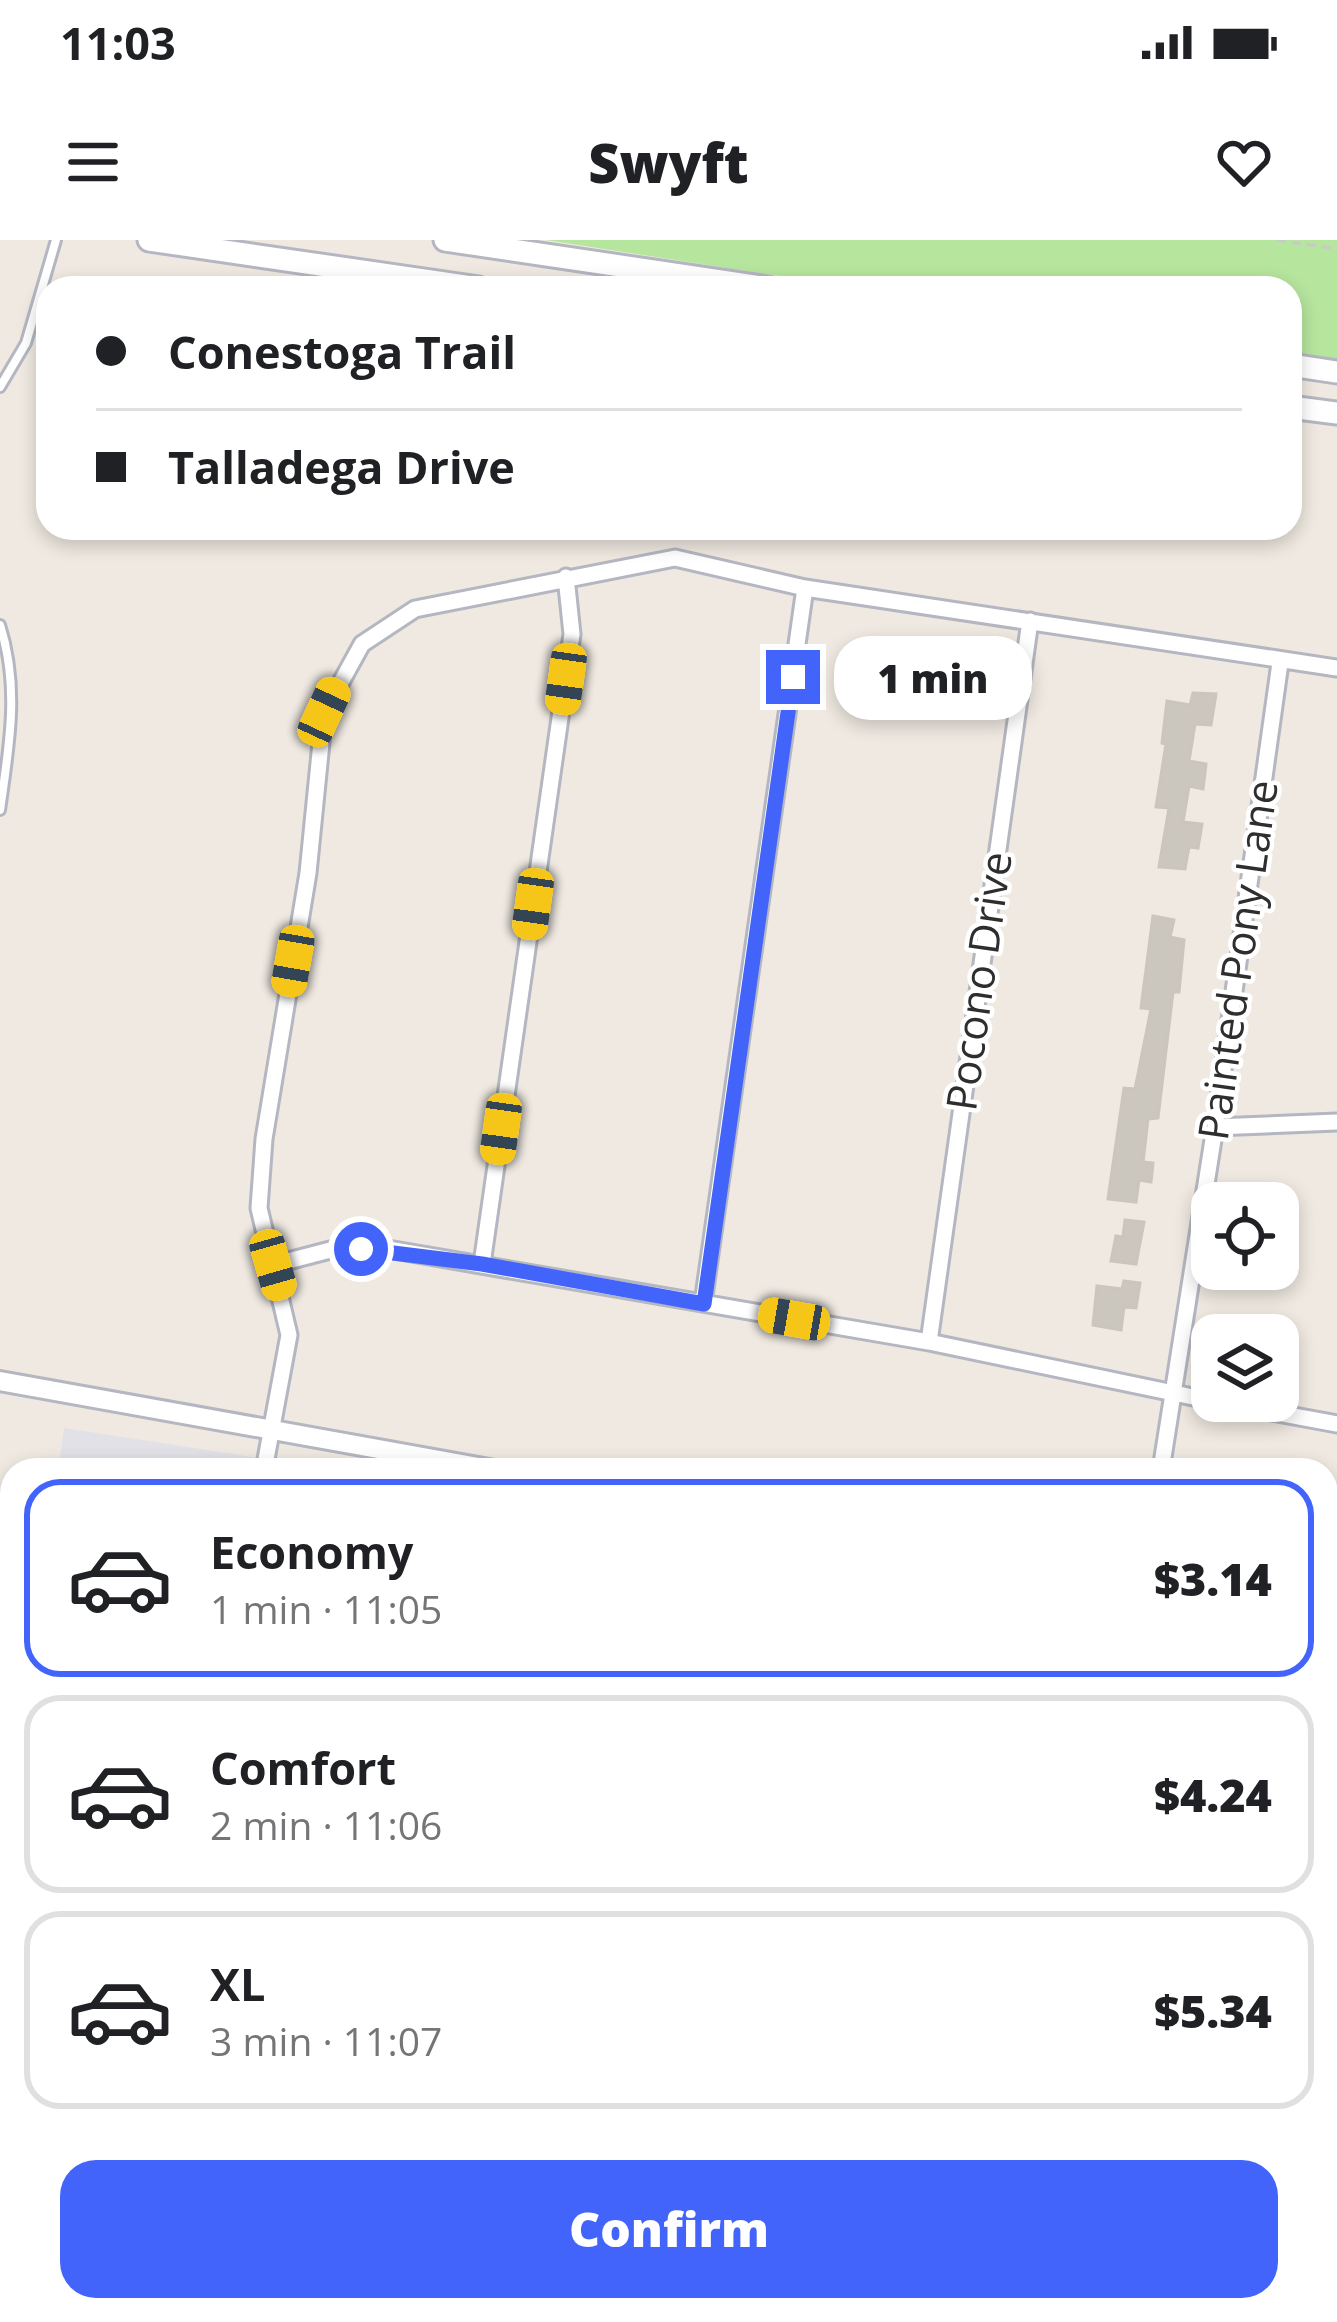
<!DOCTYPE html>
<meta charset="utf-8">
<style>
body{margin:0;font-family:"Open Sans",sans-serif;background:#f6f6f6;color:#202124;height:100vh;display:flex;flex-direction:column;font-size:45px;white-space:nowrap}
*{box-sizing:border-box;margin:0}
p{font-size:39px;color:#757577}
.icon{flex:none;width:66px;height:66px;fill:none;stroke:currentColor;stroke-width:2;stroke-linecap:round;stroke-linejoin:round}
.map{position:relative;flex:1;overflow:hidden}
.details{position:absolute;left:0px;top:1218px;width:1338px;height:864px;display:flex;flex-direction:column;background:#fff;border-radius:36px 36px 0 0;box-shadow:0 6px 18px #0003}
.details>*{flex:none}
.hud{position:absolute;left:36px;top:36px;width:1266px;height:264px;border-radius:36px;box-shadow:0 6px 18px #0003;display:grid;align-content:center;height:264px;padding:0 60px;background:#fff}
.fabs{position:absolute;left:1191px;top:942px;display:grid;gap:24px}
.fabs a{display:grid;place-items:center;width:108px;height:108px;border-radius:24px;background:#fff;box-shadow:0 6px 18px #0003;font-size:60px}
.end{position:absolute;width:54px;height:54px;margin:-27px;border:15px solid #4264fb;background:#fff;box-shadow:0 0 0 6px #fff}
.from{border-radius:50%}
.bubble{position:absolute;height:84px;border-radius:36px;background:#fff;box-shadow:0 6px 18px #0003;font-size:39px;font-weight:800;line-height:84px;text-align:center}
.car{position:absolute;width:36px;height:72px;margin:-36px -18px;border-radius:15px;box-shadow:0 0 9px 3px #0007;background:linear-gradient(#f5c518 24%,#345 0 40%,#f5c518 0 76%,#345 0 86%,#f5c518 0)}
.hud b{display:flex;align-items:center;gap:42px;height:114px;font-size:45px}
.hud b+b{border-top:3px solid #e0e0e0}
.hud i{width:30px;height:30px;background:#202124}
ul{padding:21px 0 0;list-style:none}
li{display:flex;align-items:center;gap:36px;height:198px;margin:0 24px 18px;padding:0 36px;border:6px solid #e0e0e0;border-radius:36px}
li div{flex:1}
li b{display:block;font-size:45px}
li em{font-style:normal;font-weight:800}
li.selected{border-color:#4264fb}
li>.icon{width:108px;height:108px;stroke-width:1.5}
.action{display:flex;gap:24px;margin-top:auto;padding:24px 60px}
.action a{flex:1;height:138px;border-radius:36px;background:#4264fb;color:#fff;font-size:48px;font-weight:800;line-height:138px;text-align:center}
.status{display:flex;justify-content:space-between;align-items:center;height:84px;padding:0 60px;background:#fff;direction:ltr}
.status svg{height:33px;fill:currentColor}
header{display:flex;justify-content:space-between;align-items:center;height:156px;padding:0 60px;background:#fff;font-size:54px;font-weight:800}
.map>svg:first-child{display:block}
.industrial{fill:#e3e1e8}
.green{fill:#b6e59e}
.pitch{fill:#c9ec9a}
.building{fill:#cbc7bf;stroke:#cbc5ba;stroke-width:3}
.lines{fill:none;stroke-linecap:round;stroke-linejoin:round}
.service-casing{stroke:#b4b7c1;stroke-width:14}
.minor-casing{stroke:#b4b7c1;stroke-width:21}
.tertiary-casing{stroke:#b4b7c1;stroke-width:24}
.secondary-casing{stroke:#b4b7c1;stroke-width:27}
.path{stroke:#c9c9c9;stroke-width:3;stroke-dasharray:9 6;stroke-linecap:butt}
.service{stroke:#fff;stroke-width:8}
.minor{stroke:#fff;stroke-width:15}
.tertiary{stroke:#fff;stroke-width:18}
.secondary{stroke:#fff;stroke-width:21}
.route{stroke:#4264fb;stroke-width:15}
.labels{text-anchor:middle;stroke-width:9;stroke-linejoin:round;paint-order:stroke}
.street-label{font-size:42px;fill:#2e2e2e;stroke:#fff}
</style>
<div class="status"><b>11:03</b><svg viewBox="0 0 49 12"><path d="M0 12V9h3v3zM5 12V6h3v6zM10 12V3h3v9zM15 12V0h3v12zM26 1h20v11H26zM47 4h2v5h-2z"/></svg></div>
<header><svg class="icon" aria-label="menu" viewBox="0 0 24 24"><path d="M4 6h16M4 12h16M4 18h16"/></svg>Swyft<svg class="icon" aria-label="heart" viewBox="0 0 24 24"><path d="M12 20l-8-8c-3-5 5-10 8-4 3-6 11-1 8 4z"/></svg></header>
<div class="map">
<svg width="1337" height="2082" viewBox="0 0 1337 2082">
<rect width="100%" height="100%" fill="#efe9e1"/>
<path class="industrial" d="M 64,1188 L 337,1230 L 58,1230 Z
M 12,1565 L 12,2070 L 157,2070 L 155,2082 L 0,2082 L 0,1653 Z"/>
<path class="green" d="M 546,0 L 1337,0 L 1337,122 L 1290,115 L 1290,48 L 857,48 Z
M 303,2070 L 914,2070 L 912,2082 L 302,2082 Z"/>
<path class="pitch" d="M 482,2070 L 559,2082 L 325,2082 L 325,2070 Z"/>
<path class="building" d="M 1193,453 L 1216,454 L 1211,485 L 1195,484 L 1189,521 L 1206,524 L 1203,549 L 1189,546 L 1183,582 L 1202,584 L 1198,608 L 1189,607 L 1185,629 L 1159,627 L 1169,568 L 1156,567 L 1166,504 L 1162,503 L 1167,461 L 1190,465 Z
M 1153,676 L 1174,680 L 1170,697 L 1184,700 L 1179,752 L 1173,752 L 1158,878 L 1148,879 L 1143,922 L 1153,923 L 1151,942 L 1139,940 L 1136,962 L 1108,959 L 1124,848 L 1135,849 L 1151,769 L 1141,768 Z
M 1125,980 L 1144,982 L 1136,1024 L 1111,1021 L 1116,996 L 1123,997 Z
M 1124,1041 L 1140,1043 L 1136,1068 L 1124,1067 L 1121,1090 L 1093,1085 L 1097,1046 L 1122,1049 Z"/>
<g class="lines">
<defs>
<path id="service" d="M 0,147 L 26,103 L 56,0
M 0,385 C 20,447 9,507 0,570"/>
<path id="minor" d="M 1215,887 L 1337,882
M 482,1024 L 572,394 L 566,337
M 273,1025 L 334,1009 L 388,1009 L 929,1102 L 1212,1161
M 703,1063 L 805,348
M 929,1102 L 1030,381
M 1212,1161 L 1337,1184
M 264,1230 L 289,1095 L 259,968 L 264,899 L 308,633 L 324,473 L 362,404 L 415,369 L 675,318 L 805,348 L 1337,428
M 1161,1230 L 1215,887 L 1280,423
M 1326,1589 L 1337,1587
M 1326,1989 L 1337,1965
M 148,2082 L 149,2070
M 1044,2082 L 1044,2070
M 1272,2082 L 1281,2070"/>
<path id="tertiary" d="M 0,1141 L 495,1230
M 1326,1383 L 1337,1385"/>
<path id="secondary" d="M 149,0 L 479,48
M 445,0 L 769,48
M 1290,125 L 1337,132
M 1290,167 L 1337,173"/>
</defs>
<use href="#service" class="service-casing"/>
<use href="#minor" class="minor-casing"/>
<use href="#tertiary" class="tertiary-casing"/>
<use href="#secondary" class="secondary-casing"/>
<path class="path" d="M 1277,0 L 1337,9
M 563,2070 L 570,2082
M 628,2082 L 629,2070
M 872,2082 L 895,2078
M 894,2082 L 897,2070"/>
<use href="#service" class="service"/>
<use href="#minor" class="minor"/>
<use href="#tertiary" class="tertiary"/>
<use href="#secondary" class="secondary"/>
</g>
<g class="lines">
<path class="route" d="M 361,1009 L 482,1024 L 704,1064 L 793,437"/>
</g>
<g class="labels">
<g class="street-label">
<text transform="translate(1238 720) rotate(-82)" y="15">Painted Pony Lane</text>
<text transform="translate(979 741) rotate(-82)" y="15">Pocono Drive</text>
</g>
</g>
</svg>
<div class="fabs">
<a><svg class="icon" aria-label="locate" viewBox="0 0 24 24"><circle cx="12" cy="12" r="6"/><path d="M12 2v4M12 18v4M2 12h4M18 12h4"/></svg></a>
<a><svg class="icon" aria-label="layers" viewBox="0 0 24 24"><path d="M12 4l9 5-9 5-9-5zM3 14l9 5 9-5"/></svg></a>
</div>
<i class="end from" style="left:361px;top:1009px"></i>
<i class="end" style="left:793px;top:437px"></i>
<div class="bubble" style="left:834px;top:396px;width:198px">1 min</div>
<i class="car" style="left:566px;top:439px;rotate:188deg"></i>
<i class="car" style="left:324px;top:472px;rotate:25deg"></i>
<i class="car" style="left:533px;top:664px;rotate:188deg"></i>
<i class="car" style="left:293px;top:721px;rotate:190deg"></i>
<i class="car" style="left:501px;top:889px;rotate:188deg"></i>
<i class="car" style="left:273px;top:1025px;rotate:164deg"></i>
<i class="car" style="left:794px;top:1079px;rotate:280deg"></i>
<div class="hud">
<b><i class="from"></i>Conestoga Trail</b>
<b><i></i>Talladega Drive</b>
</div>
<section class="details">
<ul>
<li class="selected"><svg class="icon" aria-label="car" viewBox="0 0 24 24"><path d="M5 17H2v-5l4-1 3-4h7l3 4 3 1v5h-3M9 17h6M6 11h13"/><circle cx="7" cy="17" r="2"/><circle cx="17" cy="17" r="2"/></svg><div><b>Economy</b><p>1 min · 11:05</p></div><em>$3.14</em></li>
<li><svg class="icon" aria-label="car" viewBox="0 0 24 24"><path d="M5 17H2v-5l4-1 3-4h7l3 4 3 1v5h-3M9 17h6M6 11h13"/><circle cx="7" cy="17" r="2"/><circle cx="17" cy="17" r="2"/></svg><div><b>Comfort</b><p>2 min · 11:06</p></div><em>$4.24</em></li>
<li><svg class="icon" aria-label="car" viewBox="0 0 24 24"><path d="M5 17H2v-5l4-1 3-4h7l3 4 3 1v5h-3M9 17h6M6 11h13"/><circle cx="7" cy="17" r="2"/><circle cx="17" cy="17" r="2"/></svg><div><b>XL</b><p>3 min · 11:07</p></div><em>$5.34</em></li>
</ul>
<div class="action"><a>Confirm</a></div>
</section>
</div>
